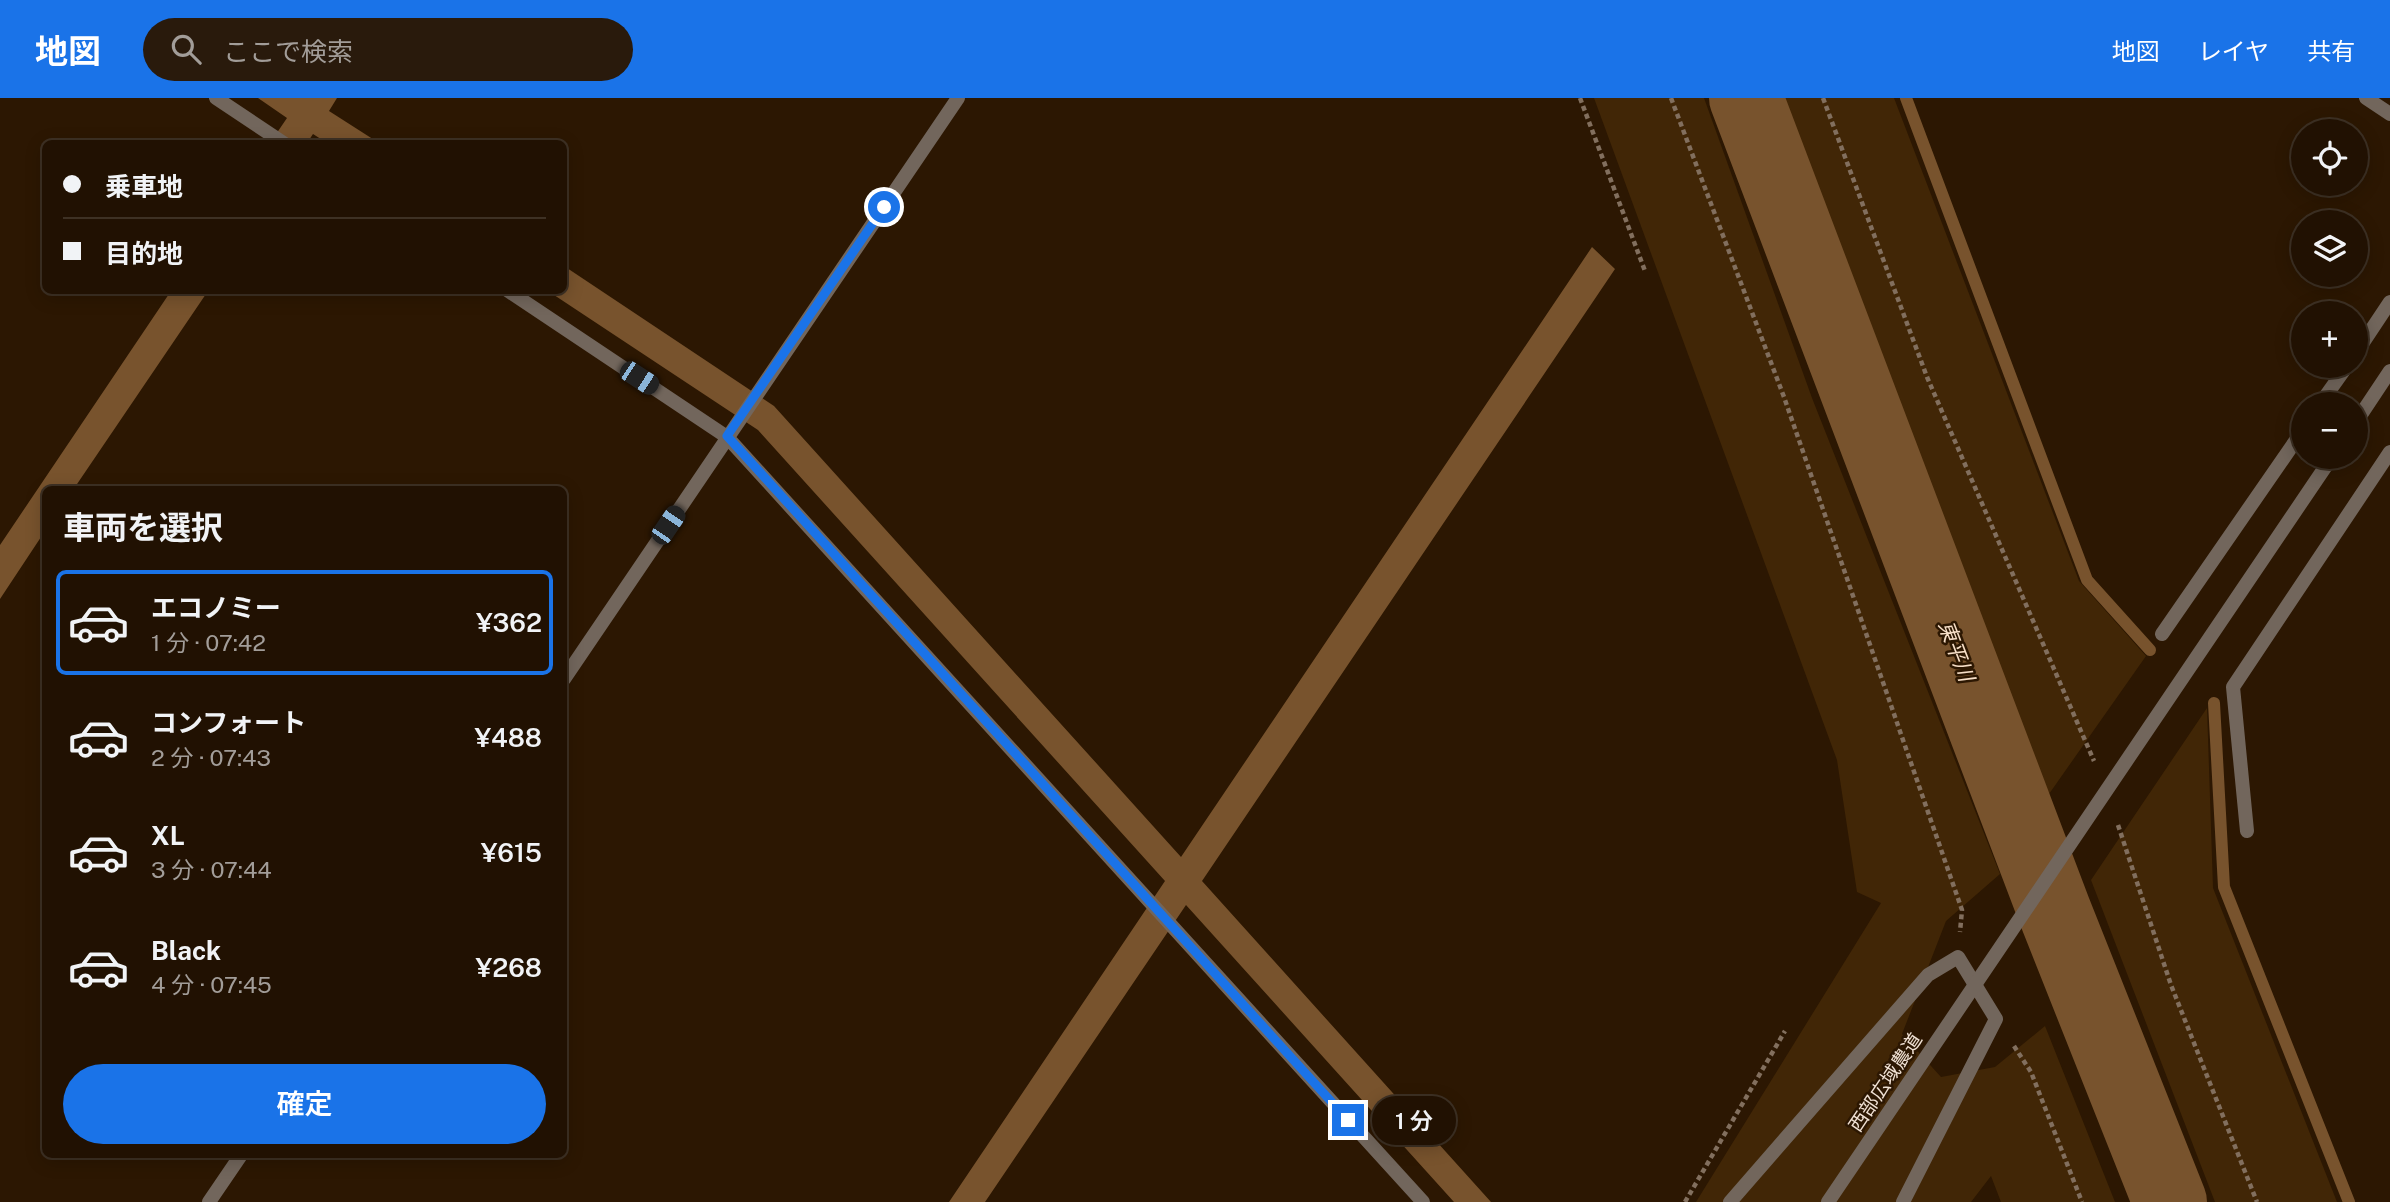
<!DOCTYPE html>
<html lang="ja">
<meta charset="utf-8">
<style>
body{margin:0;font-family:"Public Sans","Noto Sans JP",sans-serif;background:#291a0c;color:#f1f3f6;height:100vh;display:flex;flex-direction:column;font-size:26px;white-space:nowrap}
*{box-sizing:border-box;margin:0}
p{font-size:23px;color:#a29d99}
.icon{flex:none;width:38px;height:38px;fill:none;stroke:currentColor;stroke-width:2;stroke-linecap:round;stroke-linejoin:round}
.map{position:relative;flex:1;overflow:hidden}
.side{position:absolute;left:42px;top:388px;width:525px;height:672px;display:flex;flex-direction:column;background:#211102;border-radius:10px;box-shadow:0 4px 18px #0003,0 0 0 2px #3e3124}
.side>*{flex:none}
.top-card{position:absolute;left:42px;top:42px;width:525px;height:154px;border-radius:10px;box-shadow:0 4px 18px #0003,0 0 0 2px #3e3124;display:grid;align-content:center;height:154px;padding:0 21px;background:#211102}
.tools{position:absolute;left:2291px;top:21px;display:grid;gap:14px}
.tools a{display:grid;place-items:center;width:77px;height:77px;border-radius:50%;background:#211102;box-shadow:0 4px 18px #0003,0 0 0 2px #3e3124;font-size:35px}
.end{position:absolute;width:32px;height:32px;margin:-16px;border:9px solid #1a73e8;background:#fff;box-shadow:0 0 0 4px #fff}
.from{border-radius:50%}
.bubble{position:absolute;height:49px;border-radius:24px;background:#211102;box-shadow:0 4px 18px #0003,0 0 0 2px #3e3124;font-size:23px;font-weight:600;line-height:49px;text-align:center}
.car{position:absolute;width:21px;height:42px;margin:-21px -10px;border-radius:9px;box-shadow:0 0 5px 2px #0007;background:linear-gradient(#222 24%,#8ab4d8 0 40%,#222 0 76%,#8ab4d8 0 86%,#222 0)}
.top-card b{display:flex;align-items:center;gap:24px;height:66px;font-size:26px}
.top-card b+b{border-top:2px solid #3e3124}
.top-card i{width:18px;height:18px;background:#f1f3f6}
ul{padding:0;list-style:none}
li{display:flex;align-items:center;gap:21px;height:105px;margin:0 14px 10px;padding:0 7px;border:4px solid transparent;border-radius:10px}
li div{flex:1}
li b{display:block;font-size:26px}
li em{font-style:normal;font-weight:600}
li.on{border-color:#1a73e8}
li>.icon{width:63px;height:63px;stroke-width:1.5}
h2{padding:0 21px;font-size:32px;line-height:84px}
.primary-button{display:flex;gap:14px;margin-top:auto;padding:14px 21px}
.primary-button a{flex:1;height:80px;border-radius:42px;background:#1a73e8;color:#fff;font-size:28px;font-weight:600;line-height:80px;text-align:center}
header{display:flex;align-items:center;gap:42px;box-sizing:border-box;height:98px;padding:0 35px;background:#1a73e8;color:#fff}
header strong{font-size:33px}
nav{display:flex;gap:38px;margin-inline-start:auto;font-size:24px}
.search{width:490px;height:63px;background:#291a0c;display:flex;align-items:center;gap:18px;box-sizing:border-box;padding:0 24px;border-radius:38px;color:#a29d99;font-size:26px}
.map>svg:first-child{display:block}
.green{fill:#412606}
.water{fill:#78532d}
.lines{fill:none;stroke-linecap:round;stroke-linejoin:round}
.stream{stroke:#78532d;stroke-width:12}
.river{stroke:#78532d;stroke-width:74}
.path{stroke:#826f5e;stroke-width:4.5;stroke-dasharray:5 3.5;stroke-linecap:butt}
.minor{stroke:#72665c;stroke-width:14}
.tertiary{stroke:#72665c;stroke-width:14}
.route{stroke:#1a73e8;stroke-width:9}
.labels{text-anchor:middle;stroke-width:5;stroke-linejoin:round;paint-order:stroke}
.street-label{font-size:19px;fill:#f0e1d4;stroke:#2c1702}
.water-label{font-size:21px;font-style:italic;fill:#f6dec7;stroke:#2c1702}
</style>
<header>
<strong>地図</strong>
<div class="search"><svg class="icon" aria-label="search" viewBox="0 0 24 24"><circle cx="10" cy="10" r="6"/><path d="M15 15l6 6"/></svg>ここで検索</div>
<nav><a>地図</a><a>レイヤ</a><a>共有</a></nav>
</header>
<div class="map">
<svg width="2390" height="1104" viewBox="0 0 2390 1104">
<rect width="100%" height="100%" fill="#2c1702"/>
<path class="green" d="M 1594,0 L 1704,0 L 1812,300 L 2000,776 L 1946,823 L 1902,936 L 1941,979 L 1995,969 L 2045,928 L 2115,1104 L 2001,1104 L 1991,1078 L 1971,1104 L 1696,1104 L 1881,805 L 1857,794 L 1837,662 Z
M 1782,0 L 1894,0 L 2079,483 L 2146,558 L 2049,696 L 1893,296 Z
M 2207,610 L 2213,790 L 2337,1104 L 2215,1104 L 2091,782 Z"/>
<path class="water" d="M 258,0 L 337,0 L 329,13 L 379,45 L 327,45 L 313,36 L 307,45 L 270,45 L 287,20 Z
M 1592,149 L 1615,171 L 1202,783 L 1491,1104 L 1454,1104 L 1186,807 L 985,1104 L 949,1104 L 1165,783 L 758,332 L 548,193 L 564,192 L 564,168 L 774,308 L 1181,759 Z
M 171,193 L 208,193 L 73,392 L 46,392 L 45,433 L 0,501 L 0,447 Z
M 2072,802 L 2189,1104 L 2143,1104 L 2040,841 Z"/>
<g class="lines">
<path class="stream" d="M 1906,0 L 2087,482 L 2150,552
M 2214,605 L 2224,789 L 2349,1104"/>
<path class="river" d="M 1746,0 L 2054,812 L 2170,1104"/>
<path class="path" d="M 1580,0 L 1645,173
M 1671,0 L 1784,299 L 1962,812 L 1960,834
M 1823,0 L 1927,279 L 2094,663
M 2118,727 L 2171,887 L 2257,1104
M 2014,948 L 2031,974 L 2082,1104
M 1685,1104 L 1785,933"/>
<path class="minor" d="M 216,0 L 285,46
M 2366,0 L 2390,16
M 507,192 L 727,339 L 1423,1104
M 2356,255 L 2390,204
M 2320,306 L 2347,268
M 2162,536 L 2303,332
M 564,581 L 958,0
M 2247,733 L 2233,589 L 2390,354
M 209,1104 L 241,1057
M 1730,1104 L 1928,877 L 1958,859 L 1996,921 L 1903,1104"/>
<path class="tertiary" d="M 2356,324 L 2390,273
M 1828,1104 L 2332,359"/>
</g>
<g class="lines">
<path class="route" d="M 884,109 L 727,338 L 1348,1022"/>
</g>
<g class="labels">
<g class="street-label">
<text transform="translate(1885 984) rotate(-56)" y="7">西部広域農道</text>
</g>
<g class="water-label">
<text transform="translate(1956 553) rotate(69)" y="7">東平川</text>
</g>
</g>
</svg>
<div class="tools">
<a><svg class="icon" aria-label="locate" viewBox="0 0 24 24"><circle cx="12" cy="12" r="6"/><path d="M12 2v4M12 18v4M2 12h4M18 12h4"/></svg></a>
<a><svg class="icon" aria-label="layers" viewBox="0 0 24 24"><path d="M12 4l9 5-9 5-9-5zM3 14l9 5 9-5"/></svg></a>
<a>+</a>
<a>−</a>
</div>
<i class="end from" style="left:884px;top:109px"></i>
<i class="end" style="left:1348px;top:1022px"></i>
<div class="bubble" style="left:1372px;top:998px;width:84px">1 分</div>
<i class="car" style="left:639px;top:280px;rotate:123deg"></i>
<i class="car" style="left:668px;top:427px;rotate:34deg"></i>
<div class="top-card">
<b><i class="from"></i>乗車地</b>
<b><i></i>目的地</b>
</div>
<section class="side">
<h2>車両を選択</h2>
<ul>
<li class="on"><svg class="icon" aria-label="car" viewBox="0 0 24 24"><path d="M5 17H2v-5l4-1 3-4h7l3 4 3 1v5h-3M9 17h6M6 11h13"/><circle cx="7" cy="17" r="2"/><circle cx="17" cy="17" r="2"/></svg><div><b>エコノミー</b><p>1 分 · 07:42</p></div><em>¥362</em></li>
<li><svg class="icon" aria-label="car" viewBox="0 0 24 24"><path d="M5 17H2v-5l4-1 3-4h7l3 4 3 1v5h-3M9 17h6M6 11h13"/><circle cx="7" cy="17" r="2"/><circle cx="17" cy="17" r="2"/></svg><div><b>コンフォート</b><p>2 分 · 07:43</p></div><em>¥488</em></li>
<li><svg class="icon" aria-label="car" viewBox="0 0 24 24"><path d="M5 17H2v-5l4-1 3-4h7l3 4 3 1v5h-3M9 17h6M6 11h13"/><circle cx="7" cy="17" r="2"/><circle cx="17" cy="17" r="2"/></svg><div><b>XL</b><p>3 分 · 07:44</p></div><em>¥615</em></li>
<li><svg class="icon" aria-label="car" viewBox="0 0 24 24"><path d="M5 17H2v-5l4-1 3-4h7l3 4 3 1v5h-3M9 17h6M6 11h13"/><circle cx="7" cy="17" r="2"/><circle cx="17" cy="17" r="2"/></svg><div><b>Black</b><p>4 分 · 07:45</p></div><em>¥268</em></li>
</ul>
<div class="primary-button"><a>確定</a></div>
</section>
</div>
